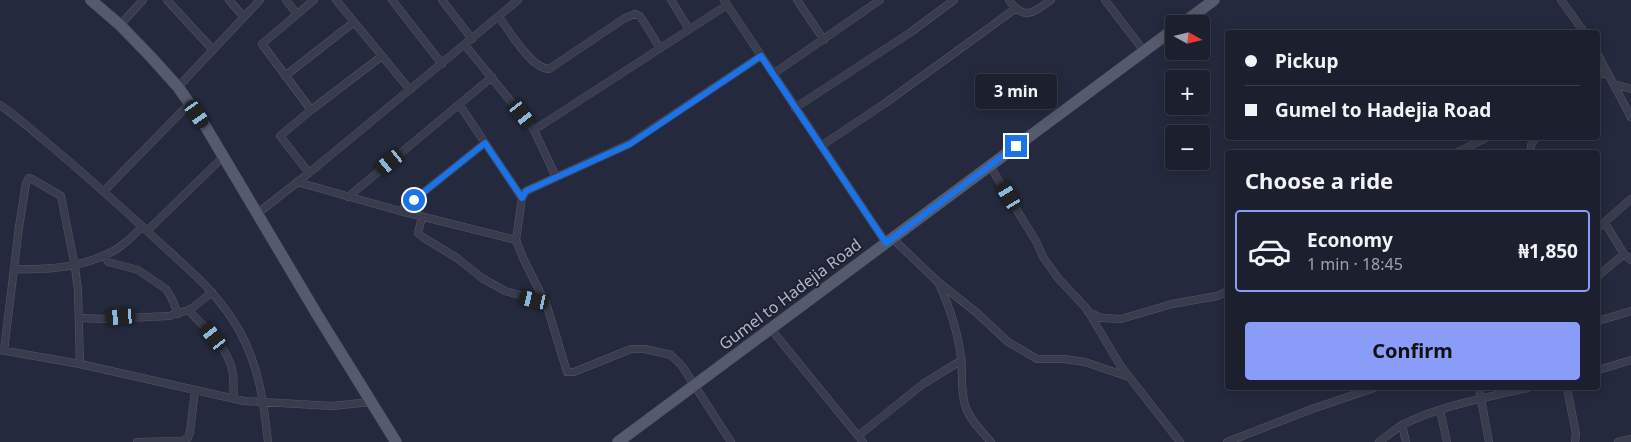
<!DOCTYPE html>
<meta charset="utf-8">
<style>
body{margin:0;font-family:"Noto Sans",sans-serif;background:#282c3a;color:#f1f3f6;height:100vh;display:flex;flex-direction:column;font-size:19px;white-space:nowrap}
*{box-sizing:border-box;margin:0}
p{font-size:16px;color:#a0a2aa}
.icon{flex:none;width:28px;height:28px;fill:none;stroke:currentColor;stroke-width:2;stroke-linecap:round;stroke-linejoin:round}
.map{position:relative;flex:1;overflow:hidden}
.side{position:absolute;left:1225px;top:150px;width:375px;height:240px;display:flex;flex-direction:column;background:#1b1f2e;border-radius:5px;box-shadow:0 2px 12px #0003,0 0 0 1px #393d4a}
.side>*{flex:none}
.banner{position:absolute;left:1225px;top:30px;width:375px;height:110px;border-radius:5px;box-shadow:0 2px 12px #0003,0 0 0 1px #393d4a;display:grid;align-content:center;height:110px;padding:0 20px;background:#1b1f2e}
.needle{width:32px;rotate:98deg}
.fabs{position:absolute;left:1165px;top:15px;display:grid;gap:10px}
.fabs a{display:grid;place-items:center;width:45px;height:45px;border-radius:5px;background:#1b1f2e;box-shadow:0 2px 12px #0003,0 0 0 1px #393d4a;font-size:25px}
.end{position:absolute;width:22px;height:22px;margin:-11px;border:6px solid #1a73e8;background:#fff;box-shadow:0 0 0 2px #fff}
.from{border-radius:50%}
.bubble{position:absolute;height:35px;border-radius:5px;background:#1b1f2e;box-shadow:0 2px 12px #0003,0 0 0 1px #393d4a;font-size:16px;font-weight:700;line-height:35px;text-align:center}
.car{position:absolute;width:15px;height:30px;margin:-15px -8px;border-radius:6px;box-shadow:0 0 4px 1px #0007;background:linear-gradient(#222 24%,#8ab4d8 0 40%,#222 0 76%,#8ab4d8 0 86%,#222 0)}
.banner b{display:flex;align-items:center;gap:18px;height:48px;font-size:19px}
.banner b+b{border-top:1px solid #393d4a}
.banner i{width:12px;height:12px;background:#f1f3f6}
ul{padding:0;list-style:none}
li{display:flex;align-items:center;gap:15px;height:82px;margin:0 10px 8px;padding:0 10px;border:2px solid transparent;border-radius:5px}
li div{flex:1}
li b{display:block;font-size:19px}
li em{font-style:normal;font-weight:700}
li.current{border-color:#899cf7}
li>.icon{width:45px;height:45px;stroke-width:1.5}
h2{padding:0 20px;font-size:22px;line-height:60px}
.cta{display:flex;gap:10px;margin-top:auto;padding:10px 20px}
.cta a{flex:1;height:58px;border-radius:5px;background:#899cf7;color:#111;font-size:20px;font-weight:700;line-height:58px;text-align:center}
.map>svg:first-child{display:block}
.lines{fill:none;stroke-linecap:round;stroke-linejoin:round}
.minor-casing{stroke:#535768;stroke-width:8}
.primary-casing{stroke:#414556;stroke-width:12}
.minor{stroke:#383c4d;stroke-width:7}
.primary{stroke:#565a6d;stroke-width:11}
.route{stroke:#1a73e8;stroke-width:6}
.labels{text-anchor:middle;stroke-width:4;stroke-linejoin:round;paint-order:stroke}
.street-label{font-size:16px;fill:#b3b7c8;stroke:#1d2132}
</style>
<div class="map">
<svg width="1631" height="442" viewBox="0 0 1631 442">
<rect width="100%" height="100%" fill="#24293d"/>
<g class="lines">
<defs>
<path id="minor" d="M 167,0 L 213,50
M 229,0 L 244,17
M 286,0 L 297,14
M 336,0 L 410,90
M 392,0 L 442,64
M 442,0 L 472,39
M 671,0 L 689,29
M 724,0 L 886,243
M 797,0 L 824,40
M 1009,0 C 1024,22 1034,12 1051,0
M 1105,0 L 1144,51
M 1561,0 L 1584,32
M 499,17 C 510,32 531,68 549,69 L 625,18 L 635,14 L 640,16 L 660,48
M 120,25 L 143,0
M 465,45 L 534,130 L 556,177
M 1598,55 L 1631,117
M 773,74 L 880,0
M 1598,75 L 1607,73
M 285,76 L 354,22
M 1614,84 L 1631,89
M 178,87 L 260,0
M 459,104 L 522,198
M 0,105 C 16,116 30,128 45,141 C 79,169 112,199 145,229 C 179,262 217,289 240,332 C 259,366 264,404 268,442
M 795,108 L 911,32 L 954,0
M 311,110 L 262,44 L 314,0
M 534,130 L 727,5
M 821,146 L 884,104 L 1015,9
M 1458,152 L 1486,138
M 1531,152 L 1531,145 L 1536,138
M 990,166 L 1037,243 L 1043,257 L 1058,278 L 1086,308 L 1120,365 L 1180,442
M 309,173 L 280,136 L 311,110 L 382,56
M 297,182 L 400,211 L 516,240
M 104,191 L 190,103
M 348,197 L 492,77
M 400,211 L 485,143
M 258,213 L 309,173 L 518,0
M 422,217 L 418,233 L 424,238 L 457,258 L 482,278 L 505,291 L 546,302
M 1605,223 L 1624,254 L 1631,260
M 1598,228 L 1631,199
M 147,231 L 224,156
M 892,238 L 938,282 L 977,313 L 1008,342 L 1037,359 L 1064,359 L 1085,362 L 1129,377
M 105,255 L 108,262 L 138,270 L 166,289 L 172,299 L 178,314
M 14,269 C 43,270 79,267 105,255 C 120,249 131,238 142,227
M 1598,276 L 1624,254
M 939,284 C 950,308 958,332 961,358 C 963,375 960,392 966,408 C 971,421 982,432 991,442
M 188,310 C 206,328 229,348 233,374 C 234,382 233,390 234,398
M 1088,312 L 1101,318 L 1121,319 L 1172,304 L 1217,296 L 1228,291
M 79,318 L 105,319 L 169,316 L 191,309 L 212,292
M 1598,321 L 1631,311
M 770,328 L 863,442
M 0,350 L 80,364 L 244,401 L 332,406 L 371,402
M 4,351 L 19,227 L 26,183 L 29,178 L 32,179 L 61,196 L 75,267 L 78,291 L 80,364
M 1598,370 L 1631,360
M 1479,388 L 1489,442
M 1567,388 L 1576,434 L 1575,442
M 1440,410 L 1447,442
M 1402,425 L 1406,442
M 858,436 L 923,384 L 962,360
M 137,442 L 182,441 L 188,438 L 190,432 L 195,390
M 731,442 L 682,366 L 671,355 L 645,349 L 631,349 L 574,372 L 567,372 L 547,306 L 523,258 L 516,240 L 522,198 L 526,191 L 629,144 L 761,56
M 1227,442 L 1312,409 L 1374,388
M 1379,442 C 1387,436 1395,429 1404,424 C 1442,405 1487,398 1527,388
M 1618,442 L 1631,439"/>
<path id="primary" d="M 91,0 L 120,25 L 151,57 L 178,87 L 204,124 L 318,316 L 396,442
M 1182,24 L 1214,0
M 618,442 L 1174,29"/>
</defs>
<use href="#minor" class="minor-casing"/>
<use href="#primary" class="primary-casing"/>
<use href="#minor" class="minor"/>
<use href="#primary" class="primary"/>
</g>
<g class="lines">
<path class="route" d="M 414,200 L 485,143 L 522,198 L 526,191 L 630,144 L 761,56 L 886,243 L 1016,146"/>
</g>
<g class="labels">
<g class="street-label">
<text transform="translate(790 294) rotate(-37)" y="6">Gumel to Hadejia Road</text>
</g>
</g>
</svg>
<div class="fabs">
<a><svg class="needle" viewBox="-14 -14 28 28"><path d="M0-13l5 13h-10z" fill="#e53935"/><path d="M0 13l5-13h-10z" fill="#a0a2aa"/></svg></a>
<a>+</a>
<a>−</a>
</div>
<i class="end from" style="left:414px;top:200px"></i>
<i class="end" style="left:1016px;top:146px"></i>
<div class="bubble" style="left:975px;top:74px;width:82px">3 min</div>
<i class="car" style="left:197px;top:114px;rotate:145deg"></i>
<i class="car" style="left:522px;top:114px;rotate:142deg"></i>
<i class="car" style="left:390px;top:162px;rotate:231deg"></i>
<i class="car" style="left:1009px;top:196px;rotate:329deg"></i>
<i class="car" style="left:534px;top:300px;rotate:283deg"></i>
<i class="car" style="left:121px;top:317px;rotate:265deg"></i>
<i class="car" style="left:214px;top:337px;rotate:322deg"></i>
<div class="banner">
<b><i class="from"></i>Pickup</b>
<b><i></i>Gumel to Hadejia Road</b>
</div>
<section class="side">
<h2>Choose a ride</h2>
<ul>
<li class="current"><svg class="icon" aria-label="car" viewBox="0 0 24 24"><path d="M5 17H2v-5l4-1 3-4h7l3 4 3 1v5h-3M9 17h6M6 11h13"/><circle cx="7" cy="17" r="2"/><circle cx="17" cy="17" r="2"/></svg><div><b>Economy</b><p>1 min · 18:45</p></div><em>₦1,850</em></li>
</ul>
<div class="cta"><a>Confirm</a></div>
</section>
</div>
